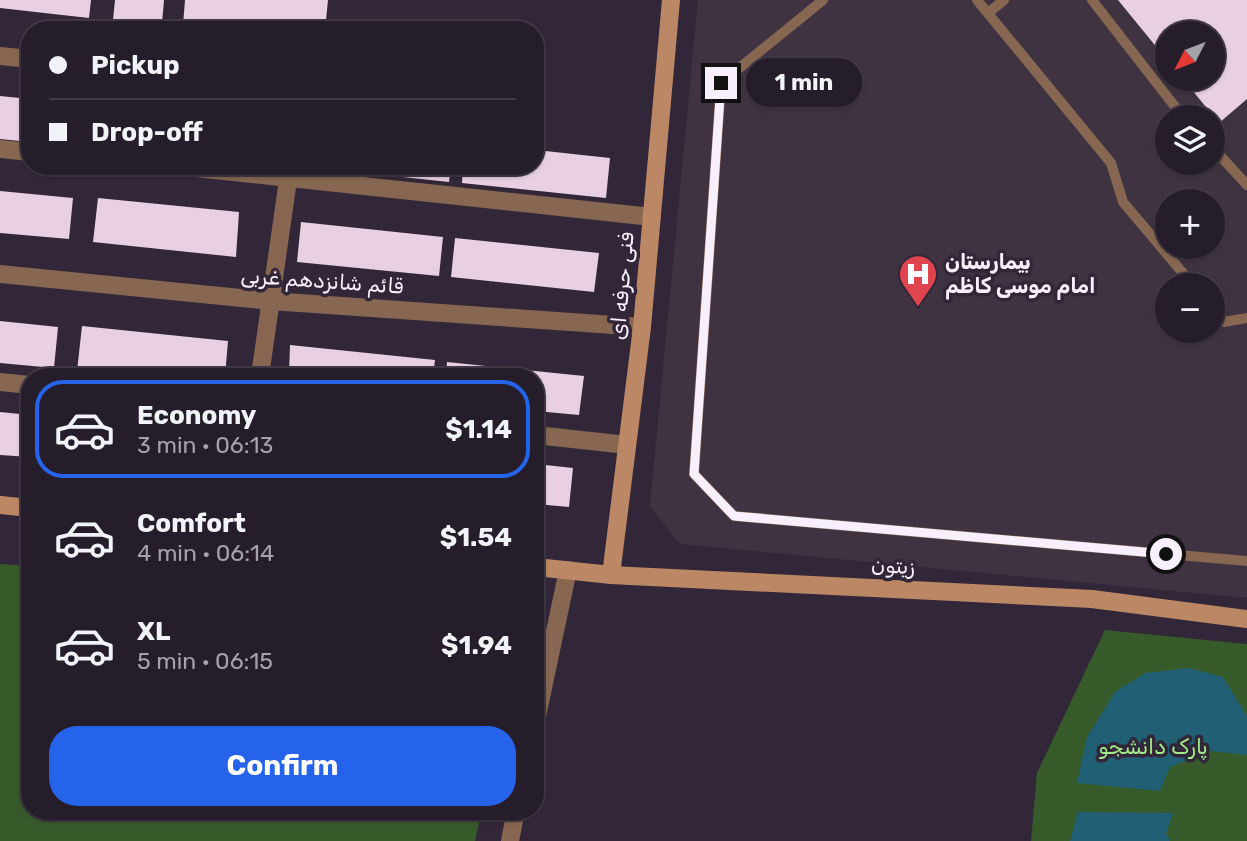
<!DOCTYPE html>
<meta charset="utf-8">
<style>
body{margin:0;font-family:Rubik,"Noto Naskh Arabic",sans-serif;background:#2e2633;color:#f1f3f6;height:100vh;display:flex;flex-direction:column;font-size:26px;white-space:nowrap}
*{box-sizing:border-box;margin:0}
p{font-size:23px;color:#a4a2a9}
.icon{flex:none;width:38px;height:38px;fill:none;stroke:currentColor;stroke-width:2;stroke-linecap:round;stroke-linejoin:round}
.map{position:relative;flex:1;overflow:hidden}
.drawer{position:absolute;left:21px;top:368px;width:523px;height:452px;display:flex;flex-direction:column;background:#261d2b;border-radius:28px;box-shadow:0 2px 5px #0004,0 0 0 2px #423b47}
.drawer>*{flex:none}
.banner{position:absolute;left:21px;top:21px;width:523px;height:154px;border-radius:28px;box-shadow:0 2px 5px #0004,0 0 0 2px #423b47;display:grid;align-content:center;height:154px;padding:0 28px;background:#261d2b}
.needle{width:46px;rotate:228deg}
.controls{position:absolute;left:1155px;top:21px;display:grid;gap:14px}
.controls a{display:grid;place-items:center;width:70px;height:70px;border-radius:50%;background:#261d2b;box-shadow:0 2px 5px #0004,0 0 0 2px #423b47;font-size:35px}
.end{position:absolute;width:32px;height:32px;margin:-16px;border:9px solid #f7f0fc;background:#111;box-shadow:0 0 0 4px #111}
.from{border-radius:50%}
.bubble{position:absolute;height:49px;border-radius:24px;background:#261d2b;box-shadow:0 2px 5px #0004,0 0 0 2px #423b47;font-size:23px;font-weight:700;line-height:49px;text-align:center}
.banner b{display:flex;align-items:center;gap:24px;height:66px;font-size:26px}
.banner b+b{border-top:2px solid #423b47}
.banner i{width:18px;height:18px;background:#f1f3f6}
ul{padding:12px 0 0;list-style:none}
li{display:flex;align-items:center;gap:21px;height:98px;margin:0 14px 10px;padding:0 14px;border:4px solid transparent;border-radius:28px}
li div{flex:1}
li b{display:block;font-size:26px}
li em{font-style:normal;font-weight:700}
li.active{border-color:#2563eb}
li>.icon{width:63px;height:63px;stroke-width:1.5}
.cta{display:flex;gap:14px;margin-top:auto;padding:14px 28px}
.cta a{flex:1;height:80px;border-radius:28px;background:#2563eb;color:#fff;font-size:28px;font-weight:700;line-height:80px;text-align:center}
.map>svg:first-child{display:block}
.medical{fill:#3f3341;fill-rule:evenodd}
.green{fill:#375a2b}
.water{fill:#216074}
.building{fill:#e8d0e2}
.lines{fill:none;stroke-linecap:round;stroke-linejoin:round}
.lane{stroke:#876751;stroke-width:10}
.street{stroke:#876751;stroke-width:18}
.secondary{stroke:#bb8764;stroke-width:18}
.route{stroke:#f7f0fc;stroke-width:9}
.labels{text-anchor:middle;stroke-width:7;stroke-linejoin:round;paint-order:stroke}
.poi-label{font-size:21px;font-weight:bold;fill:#f7f0fc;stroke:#322739;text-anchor:start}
.street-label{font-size:21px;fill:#f7f0fc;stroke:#322739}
.park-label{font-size:21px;fill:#a3ec8b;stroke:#322739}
</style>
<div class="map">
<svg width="1247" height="841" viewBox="0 0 1247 841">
<rect width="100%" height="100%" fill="#322739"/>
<path class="medical" d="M 698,0 L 1247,0 L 1247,598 L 680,544 L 650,506 ZM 1167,33 L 1213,33 L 1213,79 L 1167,79 ZM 1167,117 L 1213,117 L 1213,163 L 1167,163 ZM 1167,201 L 1213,201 L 1213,247 L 1167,247 ZM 1167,285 L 1213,285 L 1213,331 L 1167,331 Z"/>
<path class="green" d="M 0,564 L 30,566 L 30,810 L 482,810 L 475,841 L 0,841 Z
M 1105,630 L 1247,644 L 1247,841 L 1031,841 L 1037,773 Z"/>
<path class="water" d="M 1189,668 L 1223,677 L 1247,716 L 1247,755 L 1210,751 L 1170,767 L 1160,791 L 1077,783 L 1087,737 L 1115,692 L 1145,673 Z
M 1078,812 L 1173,813 L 1166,833 L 1170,841 L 1070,841 Z"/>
<path class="building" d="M 0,0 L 91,0 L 89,18 L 0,8 Z
M 115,0 L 164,0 L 162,23 L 113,20 Z
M 185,0 L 328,0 L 325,30 L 228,30 L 183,25 Z
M 1118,0 L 1247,0 L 1247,99 L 1219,123 L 1183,79 L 1213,79 L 1213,33 L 1167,33 L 1167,60 Z
M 0,96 L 30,99 L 30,142 L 0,139 Z
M 536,150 L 610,158 L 606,198 L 462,183 L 463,166 L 536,166 Z
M 319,166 L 451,166 L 449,182 L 319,168 Z
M 0,191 L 73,198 L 69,239 L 0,233 Z
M 98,198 L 239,212 L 236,257 L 93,242 Z
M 301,222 L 443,237 L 439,276 L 297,262 Z
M 455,238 L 599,253 L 594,292 L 451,277 Z
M 0,321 L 58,327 L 54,368 L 0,363 Z
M 82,326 L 228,341 L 225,376 L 128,376 L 77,371 Z
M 290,345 L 435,360 L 433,376 L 289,376 Z
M 447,362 L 584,376 L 579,415 L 536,411 L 536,376 L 446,376 Z
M 0,412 L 30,415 L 30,457 L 0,455 Z
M 536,464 L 573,468 L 569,507 L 536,504 Z"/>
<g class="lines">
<path class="lane" d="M 823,0 L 721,83 L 694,474 L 734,516 L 1247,561
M 977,0 L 1111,163 L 1123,202 L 1193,285
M 1092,0 L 1183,117
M 988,13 L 1004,0
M 1213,148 L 1247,185
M 1213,309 L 1224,322 L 1247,318"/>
<path class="street" d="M 0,56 L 30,59
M 0,149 L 30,152
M 177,166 L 652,217
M 0,274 L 271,301 L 642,327
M 260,376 L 290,166
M 0,382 L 30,385
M 536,435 L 627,445
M 536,721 L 568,570
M 510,841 L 516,810"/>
<path class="secondary" d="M 0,505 L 30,508
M 536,567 L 611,575 L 1092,599 L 1247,619
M 611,575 L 642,327 L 671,0"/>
</g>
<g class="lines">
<path class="route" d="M 721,83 L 694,474 L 734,516 L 1166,554"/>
</g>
<defs>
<symbol id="hospital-pin" viewBox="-11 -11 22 30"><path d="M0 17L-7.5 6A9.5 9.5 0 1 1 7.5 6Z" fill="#e0444e" stroke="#322739"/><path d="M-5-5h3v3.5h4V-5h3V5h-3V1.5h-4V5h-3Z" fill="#fff"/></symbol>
</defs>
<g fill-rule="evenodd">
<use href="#hospital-pin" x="896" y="252" width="44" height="60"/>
</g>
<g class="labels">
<g class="poi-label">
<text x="945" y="269">بیمارستان<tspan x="945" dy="24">امام موسی کاظم</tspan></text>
</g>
<g class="street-label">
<text transform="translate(322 281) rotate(4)" y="7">قائم شانزدهم غربی</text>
<text transform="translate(622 286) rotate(-85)" y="7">فنی حرفه ای</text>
<text transform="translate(893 566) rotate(3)" y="7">زیتون</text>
</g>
<g class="park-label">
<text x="1153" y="754">پارک دانشجو</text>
</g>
</g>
</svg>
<div class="controls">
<a><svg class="needle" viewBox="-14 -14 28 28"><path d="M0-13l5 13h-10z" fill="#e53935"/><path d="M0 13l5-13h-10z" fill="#a4a2a9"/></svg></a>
<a><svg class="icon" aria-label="layers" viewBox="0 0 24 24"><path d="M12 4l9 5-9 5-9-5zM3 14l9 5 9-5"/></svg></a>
<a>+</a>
<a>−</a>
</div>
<i class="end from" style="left:1166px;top:554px"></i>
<i class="end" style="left:721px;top:83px"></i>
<div class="bubble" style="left:746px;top:58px;width:116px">1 min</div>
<div class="banner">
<b><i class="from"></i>Pickup</b>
<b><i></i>Drop-off</b>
</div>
<section class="drawer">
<ul>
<li class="active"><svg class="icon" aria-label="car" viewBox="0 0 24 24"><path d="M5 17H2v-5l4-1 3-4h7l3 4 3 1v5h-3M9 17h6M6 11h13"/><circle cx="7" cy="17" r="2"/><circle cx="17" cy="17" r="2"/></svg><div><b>Economy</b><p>3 min · 06:13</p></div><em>$1.14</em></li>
<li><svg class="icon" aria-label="car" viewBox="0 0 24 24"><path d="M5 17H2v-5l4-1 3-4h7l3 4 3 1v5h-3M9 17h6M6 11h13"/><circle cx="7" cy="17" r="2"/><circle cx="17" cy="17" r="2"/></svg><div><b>Comfort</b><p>4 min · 06:14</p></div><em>$1.54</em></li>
<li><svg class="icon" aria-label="car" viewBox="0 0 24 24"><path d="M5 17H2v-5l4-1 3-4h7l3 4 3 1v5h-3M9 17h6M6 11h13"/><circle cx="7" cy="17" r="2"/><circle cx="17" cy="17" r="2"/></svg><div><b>XL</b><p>5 min · 06:15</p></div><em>$1.94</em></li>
</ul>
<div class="cta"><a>Confirm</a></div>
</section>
</div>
